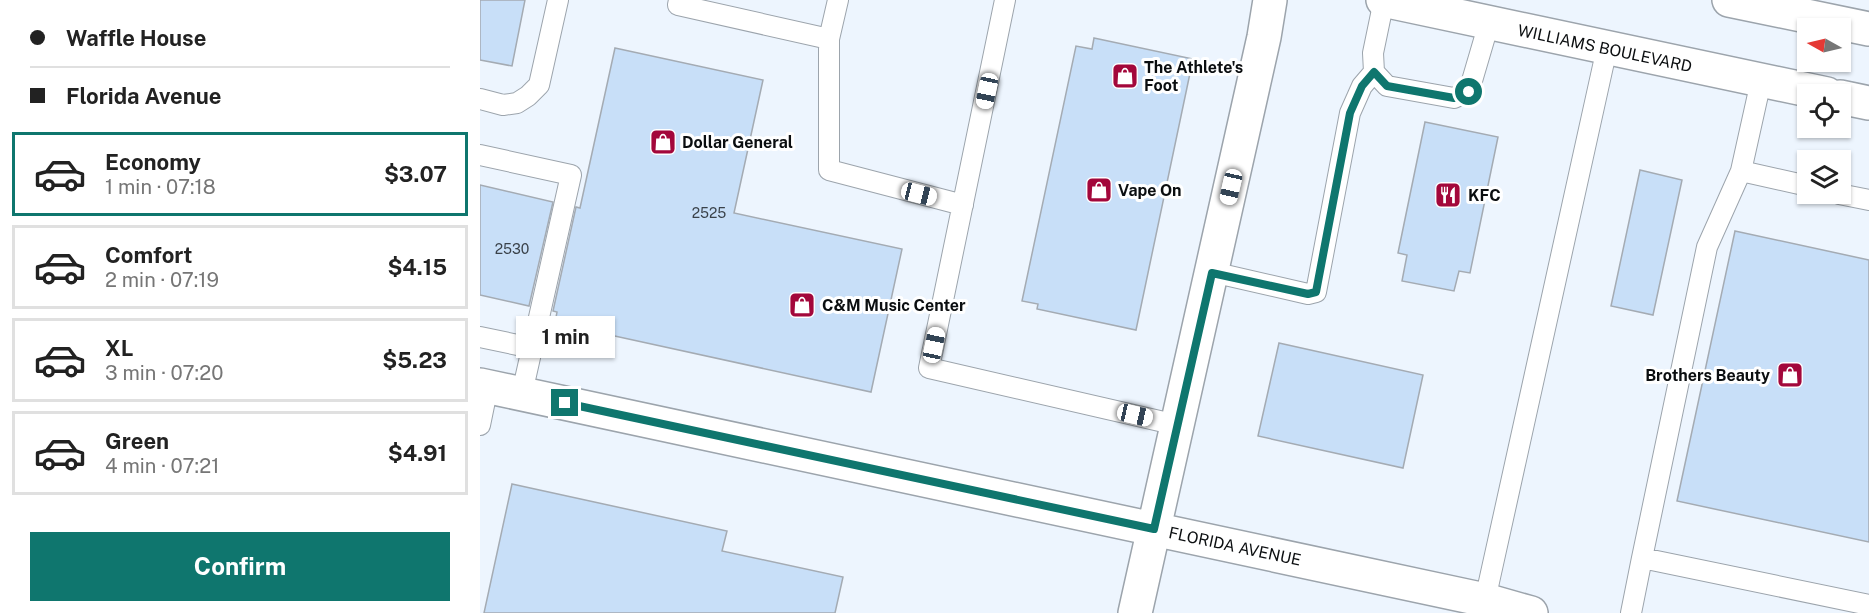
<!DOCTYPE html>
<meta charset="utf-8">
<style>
body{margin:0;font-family:"Public Sans",sans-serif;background:#f6f6f6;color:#222;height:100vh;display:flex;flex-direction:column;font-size:22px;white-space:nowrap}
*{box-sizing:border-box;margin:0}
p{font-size:20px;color:#767676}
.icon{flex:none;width:33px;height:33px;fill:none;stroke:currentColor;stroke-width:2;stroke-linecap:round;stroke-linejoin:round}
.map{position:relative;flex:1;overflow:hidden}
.sheet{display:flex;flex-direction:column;background:#fff;width:480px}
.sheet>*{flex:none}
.guide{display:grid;align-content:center;height:132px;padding:0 30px;background:#fff}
.needle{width:39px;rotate:278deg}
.tools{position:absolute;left:1317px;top:18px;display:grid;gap:12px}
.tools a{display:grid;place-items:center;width:54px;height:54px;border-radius:0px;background:#fff;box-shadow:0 2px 4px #0004;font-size:30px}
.end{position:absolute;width:27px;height:27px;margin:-14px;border:8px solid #0f766e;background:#fff;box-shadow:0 0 0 3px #fff}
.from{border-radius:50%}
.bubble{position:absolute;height:42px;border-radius:0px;background:#fff;box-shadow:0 2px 4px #0004;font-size:20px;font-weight:700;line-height:42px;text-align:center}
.car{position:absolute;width:18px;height:36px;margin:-18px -9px;border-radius:8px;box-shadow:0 0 4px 2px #0007;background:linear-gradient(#fff 24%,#345 0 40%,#fff 0 76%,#345 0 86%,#fff 0)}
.guide b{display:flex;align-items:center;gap:21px;height:57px;font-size:22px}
.guide b+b{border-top:2px solid #e0e0e0}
.guide i{width:15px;height:15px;background:#222}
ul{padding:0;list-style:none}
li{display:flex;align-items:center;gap:18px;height:84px;margin:0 12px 9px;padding:0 18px;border:3px solid #e0e0e0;border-radius:0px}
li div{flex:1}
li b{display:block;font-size:22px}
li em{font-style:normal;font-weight:700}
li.active{border-color:#0f766e}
li>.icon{width:54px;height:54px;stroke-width:1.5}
.button{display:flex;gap:12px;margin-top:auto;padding:12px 30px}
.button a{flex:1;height:69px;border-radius:0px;background:#0f766e;color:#fff;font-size:24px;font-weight:700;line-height:69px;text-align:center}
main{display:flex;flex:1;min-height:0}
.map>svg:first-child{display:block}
.building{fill:#c8dff8;stroke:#a4abb3;stroke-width:1.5}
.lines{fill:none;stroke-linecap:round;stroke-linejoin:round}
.service-casing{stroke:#9ca4ac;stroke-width:22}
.minor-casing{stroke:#9ca4ac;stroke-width:36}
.secondary-casing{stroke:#9ca4ac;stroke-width:36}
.service{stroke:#fff;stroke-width:20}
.minor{stroke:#fff;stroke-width:33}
.secondary{stroke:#fff;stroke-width:33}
.route{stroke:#0f766e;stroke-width:8}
.labels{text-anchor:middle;stroke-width:6;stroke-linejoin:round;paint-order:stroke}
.number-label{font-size:14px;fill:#3a424a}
.street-label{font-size:16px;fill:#0b0e10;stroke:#fff}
.poi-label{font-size:16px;font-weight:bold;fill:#0b0e10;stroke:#fff;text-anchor:start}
</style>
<main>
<section class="sheet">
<div class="guide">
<b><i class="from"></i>Waffle House</b>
<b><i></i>Florida Avenue</b>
</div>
<ul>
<li class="active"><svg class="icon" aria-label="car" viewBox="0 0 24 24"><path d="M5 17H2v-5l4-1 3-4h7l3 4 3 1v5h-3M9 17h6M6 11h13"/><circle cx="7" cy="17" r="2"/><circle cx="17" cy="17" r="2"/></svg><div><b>Economy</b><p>1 min · 07:18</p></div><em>$3.07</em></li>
<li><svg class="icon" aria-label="car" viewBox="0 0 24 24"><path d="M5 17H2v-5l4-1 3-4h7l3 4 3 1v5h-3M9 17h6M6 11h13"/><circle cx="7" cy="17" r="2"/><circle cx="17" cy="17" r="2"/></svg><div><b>Comfort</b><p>2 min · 07:19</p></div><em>$4.15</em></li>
<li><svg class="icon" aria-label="car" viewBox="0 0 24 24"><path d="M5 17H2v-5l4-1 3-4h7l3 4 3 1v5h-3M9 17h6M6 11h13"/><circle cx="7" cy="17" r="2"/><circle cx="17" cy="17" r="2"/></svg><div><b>XL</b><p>3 min · 07:20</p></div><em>$5.23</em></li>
<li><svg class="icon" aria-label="car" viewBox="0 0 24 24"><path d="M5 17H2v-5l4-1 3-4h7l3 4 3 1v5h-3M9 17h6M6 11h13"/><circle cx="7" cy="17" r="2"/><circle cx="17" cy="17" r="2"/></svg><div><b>Green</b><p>4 min · 07:21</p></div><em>$4.91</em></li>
</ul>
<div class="button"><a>Confirm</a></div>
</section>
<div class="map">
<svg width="1389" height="613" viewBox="0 0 1389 613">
<rect width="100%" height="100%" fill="#edf5fe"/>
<path class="building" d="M 0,0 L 45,0 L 32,66 L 0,60 Z
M 614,38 L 713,59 L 656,330 L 557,309 L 558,304 L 542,301 L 596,46 L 612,49 Z
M 135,48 L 283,80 L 254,213 L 422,249 L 391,392 L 75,323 L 77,312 L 73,311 L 96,207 L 100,208 Z
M 945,122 L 1018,137 L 990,273 L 979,271 L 974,291 L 922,281 L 927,255 L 918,253 Z
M 1160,170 L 1202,180 L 1173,315 L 1131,306 Z
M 0,185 L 73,202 L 49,306 L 0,295 Z
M 1255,231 L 1389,260 L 1389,542 L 1197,501 Z
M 799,343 L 943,375 L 923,468 L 778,436 Z
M 32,484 L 247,531 L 242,551 L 363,577 L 355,613 L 4,613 Z"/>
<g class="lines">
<defs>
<path id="service" d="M 199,0 L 198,5 L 349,39
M 358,0 L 349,39 L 349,170 L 483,205
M 525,0 L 449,368 L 697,425
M 904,0 L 893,53 L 894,72 L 907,86 L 974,98 L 989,91 L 1009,23
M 1281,81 L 1261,171 L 1328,186
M 0,99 L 23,105 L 37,103 L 48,96 L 59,85 L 78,0
M 0,155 L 91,175 L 42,393
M 1261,171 L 1227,247 L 1162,558 L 1389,605
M 1359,194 L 1389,200
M 732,272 L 828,294 L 836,292 L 870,113 L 882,86 L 894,72
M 0,337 L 52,348
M 0,425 L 8,386
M 1005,600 L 1127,48
M 1151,613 L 1162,558"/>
<path id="minor" d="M 0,385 L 1005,600 L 1051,613
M 655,613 L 784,37 L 790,0"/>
<path id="secondary" d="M 903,0 L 1347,94
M 1249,0 L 1389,29
M 1360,97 L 1389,103"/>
</defs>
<use href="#service" class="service-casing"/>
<use href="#minor" class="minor-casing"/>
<use href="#secondary" class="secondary-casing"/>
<use href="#service" class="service"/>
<use href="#minor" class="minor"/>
<use href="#secondary" class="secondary"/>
</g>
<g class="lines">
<path class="route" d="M 85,403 L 674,529 L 732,273 L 828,294 L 836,292 L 870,113 L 882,86 L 894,72 L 907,86 L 974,98 L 989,92"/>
</g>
<defs>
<symbol id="shop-square" viewBox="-11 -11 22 22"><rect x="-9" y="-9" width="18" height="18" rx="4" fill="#a3073b" stroke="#fff"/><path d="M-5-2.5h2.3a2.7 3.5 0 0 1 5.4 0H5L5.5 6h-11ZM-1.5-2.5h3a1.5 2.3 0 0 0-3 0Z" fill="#fff"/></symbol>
<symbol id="restaurant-square" viewBox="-11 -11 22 22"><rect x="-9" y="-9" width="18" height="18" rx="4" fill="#a3073b" stroke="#fff"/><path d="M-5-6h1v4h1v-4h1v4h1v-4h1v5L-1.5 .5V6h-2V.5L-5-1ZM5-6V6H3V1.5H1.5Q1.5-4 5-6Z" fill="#fff"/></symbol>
</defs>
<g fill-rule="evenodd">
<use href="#shop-square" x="630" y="61" width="30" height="30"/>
<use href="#shop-square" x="168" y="127" width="30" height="30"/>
<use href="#shop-square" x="604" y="175" width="30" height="30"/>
<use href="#restaurant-square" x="953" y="180" width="30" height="30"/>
<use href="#shop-square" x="307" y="290" width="30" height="30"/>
<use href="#shop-square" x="1295" y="360" width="30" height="30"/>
</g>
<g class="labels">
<g class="number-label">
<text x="229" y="218">2525</text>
<text x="32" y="254">2530</text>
</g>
<g class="street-label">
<text transform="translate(1125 48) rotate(12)" y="6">WILLIAMS BOULEVARD</text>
<text transform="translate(755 546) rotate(12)" y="6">FLORIDA AVENUE</text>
</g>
<g class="poi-label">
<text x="664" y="73">The Athlete's<tspan x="664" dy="18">Foot</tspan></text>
<text x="202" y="148">Dollar General</text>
<text x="638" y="196">Vape On</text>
<text x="988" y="201">KFC</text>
<text x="342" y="311">C&amp;M Music Center</text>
<text x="1290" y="381" text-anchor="end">Brothers Beauty</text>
</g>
</g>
</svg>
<div class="tools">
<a><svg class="needle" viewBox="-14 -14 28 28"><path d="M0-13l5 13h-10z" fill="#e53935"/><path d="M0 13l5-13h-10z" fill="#767676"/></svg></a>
<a><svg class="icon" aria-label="locate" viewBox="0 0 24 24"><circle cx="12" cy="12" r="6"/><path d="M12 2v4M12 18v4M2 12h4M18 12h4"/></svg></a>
<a><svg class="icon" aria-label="layers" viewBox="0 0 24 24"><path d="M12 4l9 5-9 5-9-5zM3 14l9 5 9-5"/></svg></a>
</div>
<i class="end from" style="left:989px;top:92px"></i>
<i class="end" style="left:85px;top:403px"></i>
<div class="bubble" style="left:36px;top:316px;width:99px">1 min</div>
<i class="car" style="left:507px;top:91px;rotate:192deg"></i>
<i class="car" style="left:751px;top:187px;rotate:193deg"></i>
<i class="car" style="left:439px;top:194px;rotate:104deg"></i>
<i class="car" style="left:454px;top:345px;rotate:12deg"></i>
<i class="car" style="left:655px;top:415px;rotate:103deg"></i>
</div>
</main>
